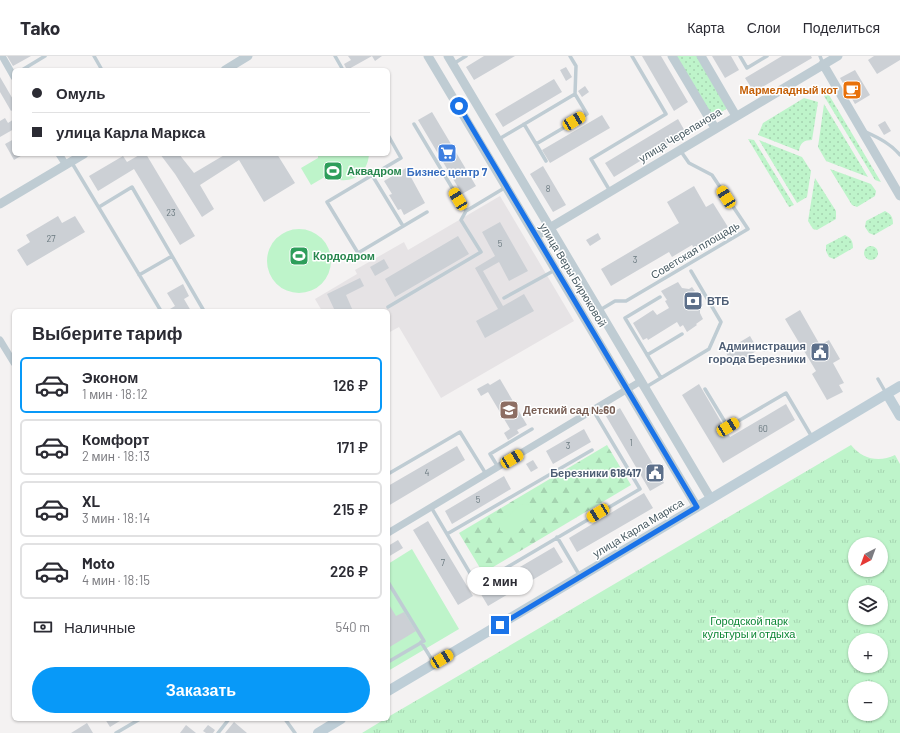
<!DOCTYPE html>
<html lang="ru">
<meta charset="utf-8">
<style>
body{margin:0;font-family:Barlow,sans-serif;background:#f2f2f3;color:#2b2b33;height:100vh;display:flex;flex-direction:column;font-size:15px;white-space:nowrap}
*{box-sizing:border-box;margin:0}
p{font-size:13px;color:#7c7c81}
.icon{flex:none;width:22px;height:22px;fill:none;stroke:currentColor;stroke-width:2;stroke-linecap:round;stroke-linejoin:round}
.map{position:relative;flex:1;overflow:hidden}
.panel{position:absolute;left:12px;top:253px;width:378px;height:412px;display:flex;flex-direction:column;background:#fff;border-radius:6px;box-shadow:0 1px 3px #0004}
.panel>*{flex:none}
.banner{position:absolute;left:12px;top:12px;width:378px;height:88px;border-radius:6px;box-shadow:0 1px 3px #0004;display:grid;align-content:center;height:88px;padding:0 20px;background:#fff}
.needle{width:26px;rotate:221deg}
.controls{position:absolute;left:848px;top:481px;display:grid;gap:8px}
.controls a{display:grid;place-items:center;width:40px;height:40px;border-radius:50%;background:#fff;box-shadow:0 1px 3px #0004;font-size:20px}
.end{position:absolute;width:18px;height:18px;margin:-9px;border:5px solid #1a73e8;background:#fff;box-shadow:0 0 0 2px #fff}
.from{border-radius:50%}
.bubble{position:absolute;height:28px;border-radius:14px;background:#fff;box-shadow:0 1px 3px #0004;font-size:13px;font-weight:600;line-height:28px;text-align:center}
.car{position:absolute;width:12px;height:24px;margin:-12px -6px;border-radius:5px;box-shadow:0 0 3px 1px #0007;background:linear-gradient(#f5c518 24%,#345 0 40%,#f5c518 0 76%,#345 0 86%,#f5c518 0)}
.banner b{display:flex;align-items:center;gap:14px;height:38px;font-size:15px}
.banner b+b{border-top:1px solid #e1e1e2}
.banner i{width:10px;height:10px;background:#2b2b33}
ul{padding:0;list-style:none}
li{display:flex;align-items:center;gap:12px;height:56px;margin:0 8px 6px;padding:0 12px;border:2px solid #e1e1e2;border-radius:6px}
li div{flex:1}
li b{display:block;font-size:15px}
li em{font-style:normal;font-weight:600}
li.on{border-color:#0899f8}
li>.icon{width:36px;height:36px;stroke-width:1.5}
h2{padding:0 20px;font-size:18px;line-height:48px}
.pay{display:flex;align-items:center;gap:10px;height:44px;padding:0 20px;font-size:15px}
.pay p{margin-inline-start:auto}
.button{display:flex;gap:8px;margin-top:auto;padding:8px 20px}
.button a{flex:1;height:46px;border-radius:24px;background:#0899f8;color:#fff;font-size:16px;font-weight:600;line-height:46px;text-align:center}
header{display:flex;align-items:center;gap:24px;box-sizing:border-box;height:56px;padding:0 20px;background:#fff;border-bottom:1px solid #e1e1e2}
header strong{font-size:19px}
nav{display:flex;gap:22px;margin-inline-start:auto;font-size:14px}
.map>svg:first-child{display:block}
.education{fill:#e6e3e5}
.grass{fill:url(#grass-dots)}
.forest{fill:url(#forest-firs)}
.park{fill:url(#park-tufts);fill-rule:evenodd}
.garden{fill:#bef4ca}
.building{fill:#ccd0d5}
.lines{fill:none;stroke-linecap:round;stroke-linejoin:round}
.service{stroke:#bfccd3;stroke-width:3.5}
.minor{stroke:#bfccd3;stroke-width:7}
.tertiary{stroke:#bfccd3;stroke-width:9}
.secondary{stroke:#beced7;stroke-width:10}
.route{stroke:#1a73e8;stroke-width:5}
.labels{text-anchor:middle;stroke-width:3;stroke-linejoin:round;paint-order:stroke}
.number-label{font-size:9px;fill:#69787f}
.food-label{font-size:11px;font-weight:bold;fill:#c56008;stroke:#fff;text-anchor:end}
.street-label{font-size:11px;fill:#485a62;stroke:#fff}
.leisure-label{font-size:11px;font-weight:bold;fill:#27864d;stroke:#fff;text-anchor:start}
.shop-label{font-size:11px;font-weight:bold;fill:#366cbe;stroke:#fff}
.service-label{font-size:11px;font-weight:bold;fill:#4e5e75;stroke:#fff;text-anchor:end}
.education-label{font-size:11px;font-weight:bold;fill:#785e54;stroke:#fff;text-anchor:start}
.park-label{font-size:11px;fill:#0e8736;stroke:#fff}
</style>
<header>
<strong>Tako</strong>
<nav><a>Карта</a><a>Слои</a><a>Поделиться</a></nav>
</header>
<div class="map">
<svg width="900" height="677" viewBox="0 0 900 677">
<defs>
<pattern id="grass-dots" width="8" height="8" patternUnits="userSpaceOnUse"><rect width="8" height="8" fill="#bef4ca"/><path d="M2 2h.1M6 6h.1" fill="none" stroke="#a5d3b0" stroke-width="1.8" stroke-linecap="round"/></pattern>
<pattern id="forest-firs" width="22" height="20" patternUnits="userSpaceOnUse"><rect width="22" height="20" fill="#bef4ca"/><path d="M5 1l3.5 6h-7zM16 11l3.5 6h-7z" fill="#a5d3b0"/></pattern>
<pattern id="park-tufts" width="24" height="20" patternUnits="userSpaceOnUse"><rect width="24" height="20" fill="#bef4ca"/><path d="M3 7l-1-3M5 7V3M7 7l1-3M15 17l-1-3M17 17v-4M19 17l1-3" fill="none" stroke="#a5d3b0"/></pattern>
</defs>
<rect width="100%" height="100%" fill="#f4f2f2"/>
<path class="education" d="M 500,140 L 574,265 L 441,342 L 399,271 L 388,277 L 388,255 L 322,255 L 315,243 L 357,218 L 355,214 L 404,186 L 408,194 Z"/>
<path class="grass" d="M 675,0 L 698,0 L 728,52 L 711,62 Z
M 826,34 L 881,126 L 875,124 L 824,40 Z
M 804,42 L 818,46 L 812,84 C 804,84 800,87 799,95 L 758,79 L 763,67 Z
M 824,48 L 868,121 L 826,105 L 818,91 Z
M 748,83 L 754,84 L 794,149 L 789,151 Z
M 759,84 L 802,101 L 811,115 L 807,141 L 797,147 Z
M 830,113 L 871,128 L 876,135 L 875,140 L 857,151 L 852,149 Z
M 815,122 L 836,155 L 836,163 L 817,174 L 813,173 L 808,165 Z
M 885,155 C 891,158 893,161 893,168 L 874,179 L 869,177 L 865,171 L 866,165 Z
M 845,179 C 851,182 853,185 853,192 L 834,203 L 829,201 L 826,195 L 826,189 Z
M864 197a7 7 0 1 1 14 0a7 7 0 1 1-14 0Z"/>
<path class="forest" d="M 607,389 L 631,429 L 483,517 L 459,477 Z"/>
<path class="park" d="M 851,389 C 862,403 879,407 895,399 L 900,408 L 900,677 L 362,677 L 385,663 L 388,663 L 388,661 L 424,640 ZM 855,488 L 881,488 L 881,514 L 855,514 ZM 855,536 L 881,536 L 881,562 L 855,562 ZM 855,584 L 881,584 L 881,610 L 855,610 ZM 855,632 L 881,632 L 881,658 L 855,658 Z"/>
<path class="garden" d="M 318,98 L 369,98 C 368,114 357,126 340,124 C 336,123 332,121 328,119 L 311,129 L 301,112 L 318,102 Z
M267 205a32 32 0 1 1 64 0a32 32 0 1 1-64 0Z
M 521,448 L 530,449 C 534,454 535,457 533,463 L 513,480 L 507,480 L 500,474 L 500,468 Z
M 412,493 L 459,573 L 388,615 L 388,508 Z"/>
<path class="building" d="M 7,0 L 31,0 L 13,10 Z
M 348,0 L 382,0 L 375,5 L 372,0 L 347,14 L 344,8 L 351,4 Z
M 484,0 L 515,0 L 474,24 L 466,11 Z
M 642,0 L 661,0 L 688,46 L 674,55 Z
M 712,0 L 731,0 L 739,14 L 725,22 Z
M 782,0 L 811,0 L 812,2 L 754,36 L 745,22 Z
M 874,0 L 900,0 L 900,4 L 877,18 L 868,4 Z
M 566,11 L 572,21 L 566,25 L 560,14 Z
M 855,14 L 870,39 L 855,48 L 840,22 Z
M 0,21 L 14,45 L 14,53 L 11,55 L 0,36 Z
M 554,23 L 562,36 L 503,71 L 495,58 Z
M 585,30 L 589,36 L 582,41 L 578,35 Z
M 432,56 L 476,130 L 462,138 L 418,64 Z
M 602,59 L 610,72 L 550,107 L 542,94 Z
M 5,62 L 8,67 L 14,63 L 14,73 L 0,81 L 0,65 Z
M 678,63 L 686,77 L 614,121 L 605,107 Z
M 885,65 L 891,75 L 884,79 L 878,69 Z
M 14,83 L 14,98 L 24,98 L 14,104 L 5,88 Z
M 141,98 L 146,98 L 195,180 L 180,189 L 134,113 L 98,135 L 89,120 L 123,100 L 127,106 Z
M 160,98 L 179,98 L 194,117 L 226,98 L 277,98 L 295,127 L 264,146 L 239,104 L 200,129 L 214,153 L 202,161 L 175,118 Z
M 543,110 L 566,149 L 553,156 L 530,118 Z
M 406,112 L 425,147 L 404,159 L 401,153 L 398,154 L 389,139 L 392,138 L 384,125 Z
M 694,130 L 706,151 L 713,147 L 728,171 L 694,192 L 692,189 L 672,201 L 669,196 L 611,230 L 601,213 L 679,167 L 667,146 Z
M 58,160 L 62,167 L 75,160 L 85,176 L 27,210 L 17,194 L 30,186 L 26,179 Z
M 500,166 L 528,215 L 509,225 L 499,206 L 483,215 L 503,250 L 524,238 L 534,255 L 485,282 L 476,265 L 498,253 L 475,212 L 495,200 L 482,176 Z
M 598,177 L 601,183 L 590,190 L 586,184 Z
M 458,180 L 469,198 L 395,241 L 385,223 Z
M 384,203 L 389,212 L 375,220 L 370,211 Z
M 360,222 L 364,230 L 346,239 L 353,255 L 335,255 L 327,238 Z
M 678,226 L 682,232 L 689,233 L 692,231 L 695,235 L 693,236 L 699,245 L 700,244 L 703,249 L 700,251 L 700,257 L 703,263 L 696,268 L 697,269 L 687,276 L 683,269 L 680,271 L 677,266 L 648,284 L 647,282 L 643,284 L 633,267 L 653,254 L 657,259 L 669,252 L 665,245 L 667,244 L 661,235 Z
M 183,228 L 189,240 L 184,243 L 191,255 L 171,255 L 170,253 L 175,250 L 167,237 Z
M 800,254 L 820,289 L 829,284 L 840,303 L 833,307 L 844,327 L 839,329 L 843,336 L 827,344 L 812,318 L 816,315 L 785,263 Z
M 750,280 L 758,294 L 733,309 L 725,295 Z
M 768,287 L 771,292 L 764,296 L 761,291 Z
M 500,323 L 527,369 L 517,374 L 519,377 L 508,384 L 504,377 L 510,373 L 488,336 L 481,340 L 477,333 L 488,327 L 490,329 Z
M 699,328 L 730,381 L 786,348 L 795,364 L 723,407 L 682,339 Z
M 620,352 L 664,427 L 650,435 L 606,360 Z
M 584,373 L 591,386 L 553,408 L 546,395 Z
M 457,390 L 465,404 L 388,450 L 388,430 Z
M 533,404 L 538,412 L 531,416 L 526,408 Z
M 504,420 L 511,433 L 452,468 L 445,455 Z
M 644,437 L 653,452 L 577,496 L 569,482 Z
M 428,465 L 473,540 L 458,549 L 413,474 Z
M 398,484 L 403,492 L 388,501 L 388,490 Z
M 554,491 L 563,506 L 488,550 L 479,535 Z
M 388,547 L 396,560 L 404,556 L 416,575 L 388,592 Z
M 105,663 L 123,663 L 110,671 Z
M 234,666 L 247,677 L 225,677 Z
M 87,667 L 93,677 L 71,677 Z
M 186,669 L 196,677 L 180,677 Z
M 208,669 L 215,674 L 213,677 L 206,677 L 203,675 Z"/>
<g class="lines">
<path class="service" d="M 94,0 L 102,14
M 335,0 L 343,14
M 740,0 L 747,12 L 767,0
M 820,0 L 823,8
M 453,8 L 466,0
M 22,14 L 45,0
M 414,68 L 466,155 L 506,131
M 524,68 L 536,88 L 587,58 L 575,38 L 576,10 L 570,0
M 866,76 C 879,82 891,88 900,99
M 388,79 L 401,102 L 327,146 L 358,197 L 427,156
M 499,83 L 575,38
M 536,88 L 546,105
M 72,107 L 161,255
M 372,119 L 403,170
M 610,135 L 591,103 L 666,58 L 632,0
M 99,151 L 132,131 L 204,255
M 139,219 L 172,200
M 660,241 L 625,262 L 661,322
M 504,242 L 555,214
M 388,251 L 481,196 L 461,164 L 466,155
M 600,254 L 615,245 L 626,245 L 748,173 L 712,119 L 689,107 L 680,94
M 647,299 L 682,278
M 878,323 L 886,337
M 646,331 L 709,293 L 721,266 L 691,215
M 705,333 L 728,371 L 786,337 L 812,381
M 498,411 L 490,398 L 532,373
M 388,418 L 460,376 L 486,418
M 431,451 L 477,529 L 640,433 L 593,354
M 447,478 L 592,394
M 557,481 L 580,520
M 388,526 L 424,585 L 388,606
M 421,586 L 434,607
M 285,663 L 295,677
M 116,677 L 140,663
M 218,677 L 229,663"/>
<path class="minor" d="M 2,0 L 14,21
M 59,98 L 66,109
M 0,284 L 14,307
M 388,477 L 641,325"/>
<path class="tertiary" d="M 428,0 L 697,451
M 448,0 L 711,443
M 672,0 L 715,72
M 701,0 L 736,60
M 823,8 L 900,140
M 225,14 L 248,0
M 0,148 L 84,98
M 536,180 L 838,0"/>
<path class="secondary" d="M 887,338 L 900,360
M 388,635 L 900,330
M 318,677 L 341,663"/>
</g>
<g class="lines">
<path class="route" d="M 459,50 L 697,451 L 500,569"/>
</g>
<defs>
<symbol id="cafe-square" viewBox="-11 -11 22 22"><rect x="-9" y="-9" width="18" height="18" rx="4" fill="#e8710a" stroke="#fff"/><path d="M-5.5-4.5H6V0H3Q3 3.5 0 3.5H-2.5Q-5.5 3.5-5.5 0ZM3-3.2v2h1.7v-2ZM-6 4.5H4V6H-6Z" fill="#fff"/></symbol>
<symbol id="supermarket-square" viewBox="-11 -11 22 22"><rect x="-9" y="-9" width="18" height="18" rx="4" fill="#3f7fe0" stroke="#fff"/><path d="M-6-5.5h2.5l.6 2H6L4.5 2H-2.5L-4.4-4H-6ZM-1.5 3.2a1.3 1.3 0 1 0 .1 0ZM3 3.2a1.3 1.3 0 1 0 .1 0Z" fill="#fff"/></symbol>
<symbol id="stadium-square" viewBox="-11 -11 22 22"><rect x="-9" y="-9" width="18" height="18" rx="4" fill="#2e9e5b" stroke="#fff"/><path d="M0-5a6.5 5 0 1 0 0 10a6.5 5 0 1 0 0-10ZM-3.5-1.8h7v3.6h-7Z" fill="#fff"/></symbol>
<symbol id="bank-square" viewBox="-11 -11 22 22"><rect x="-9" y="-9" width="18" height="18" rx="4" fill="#5c6f8a" stroke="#fff"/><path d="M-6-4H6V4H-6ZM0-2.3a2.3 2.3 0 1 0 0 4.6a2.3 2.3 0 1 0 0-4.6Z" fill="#fff"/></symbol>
<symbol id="civic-square" viewBox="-11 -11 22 22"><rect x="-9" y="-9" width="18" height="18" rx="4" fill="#5c6f8a" stroke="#fff"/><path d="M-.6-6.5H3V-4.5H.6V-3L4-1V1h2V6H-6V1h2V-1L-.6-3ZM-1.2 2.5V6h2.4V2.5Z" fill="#fff"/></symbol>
<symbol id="school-square" viewBox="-11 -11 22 22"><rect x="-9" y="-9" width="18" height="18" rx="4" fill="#8d6e63" stroke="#fff"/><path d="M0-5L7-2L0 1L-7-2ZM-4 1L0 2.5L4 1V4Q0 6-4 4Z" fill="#fff"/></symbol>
</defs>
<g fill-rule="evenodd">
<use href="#cafe-square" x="841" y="23" width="22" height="22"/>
<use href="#supermarket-square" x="436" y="86" width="22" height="22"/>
<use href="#stadium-square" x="322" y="104" width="22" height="22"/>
<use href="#stadium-square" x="288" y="189" width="22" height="22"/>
<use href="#bank-square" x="682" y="234" width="22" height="22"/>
<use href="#civic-square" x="809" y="285" width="22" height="22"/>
<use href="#school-square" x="498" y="343" width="22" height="22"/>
<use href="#civic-square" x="644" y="406" width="22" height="22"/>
</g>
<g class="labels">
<g class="number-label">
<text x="548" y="136">8</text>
<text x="171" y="160">23</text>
<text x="51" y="186">27</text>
<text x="500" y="191">5</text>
<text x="635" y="207">3</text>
<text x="763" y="376">60</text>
<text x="631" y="390">1</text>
<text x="568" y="393">3</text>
<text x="427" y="420">4</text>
<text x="478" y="447">5</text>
<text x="443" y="510">7</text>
</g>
<g class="food-label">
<text x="838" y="38">Мармеладный кот</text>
</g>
<g class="street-label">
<text transform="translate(680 79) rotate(-31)" y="4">улица Черепанова</text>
<text transform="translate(695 194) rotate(-31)" y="4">Советская площадь</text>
<text transform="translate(573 219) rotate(59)" y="4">улица Веры Бирюковой</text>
<text transform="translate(638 472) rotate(-31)" y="4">улица Карла Маркса</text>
</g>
<g class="leisure-label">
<text x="347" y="119">Аквадром</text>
<text x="313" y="204">Кордодром</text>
</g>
<g class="shop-label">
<text x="447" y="120">Бизнес центр 7</text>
</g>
<g class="service-label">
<text x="707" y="249" text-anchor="start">ВТБ</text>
<text x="806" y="294">Администрация<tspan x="806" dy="13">города Березники</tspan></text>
<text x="641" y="421">Березники 618417</text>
</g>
<g class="education-label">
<text x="523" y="358">Детский сад №60</text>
</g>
<g class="park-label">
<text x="749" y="569">Городской парк<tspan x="749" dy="13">культуры и отдыха</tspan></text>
</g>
</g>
</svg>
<div class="controls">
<a><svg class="needle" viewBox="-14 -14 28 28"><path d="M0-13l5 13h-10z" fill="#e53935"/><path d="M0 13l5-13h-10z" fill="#7c7c81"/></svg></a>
<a><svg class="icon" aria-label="layers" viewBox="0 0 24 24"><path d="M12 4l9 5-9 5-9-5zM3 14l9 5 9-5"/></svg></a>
<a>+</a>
<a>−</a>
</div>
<i class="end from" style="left:459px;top:50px"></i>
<i class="end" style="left:500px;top:569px"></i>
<div class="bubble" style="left:467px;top:511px;width:66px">2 мин</div>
<i class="car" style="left:574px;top:65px;rotate:59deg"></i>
<i class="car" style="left:726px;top:141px;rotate:327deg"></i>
<i class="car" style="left:458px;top:143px;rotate:329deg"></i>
<i class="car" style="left:728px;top:371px;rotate:59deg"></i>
<i class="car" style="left:512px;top:403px;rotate:59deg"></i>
<i class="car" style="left:598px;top:457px;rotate:239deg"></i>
<i class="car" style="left:442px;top:603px;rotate:59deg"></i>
<div class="banner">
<b><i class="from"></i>Омуль</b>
<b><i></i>улица Карла Маркса</b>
</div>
<section class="panel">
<h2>Выберите тариф</h2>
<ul>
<li class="on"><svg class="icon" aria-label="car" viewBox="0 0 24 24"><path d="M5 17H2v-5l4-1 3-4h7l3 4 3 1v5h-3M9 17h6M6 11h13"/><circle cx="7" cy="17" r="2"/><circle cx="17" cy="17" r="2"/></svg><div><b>Эконом</b><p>1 мин · 18:12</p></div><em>126 ₽</em></li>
<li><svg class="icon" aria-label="car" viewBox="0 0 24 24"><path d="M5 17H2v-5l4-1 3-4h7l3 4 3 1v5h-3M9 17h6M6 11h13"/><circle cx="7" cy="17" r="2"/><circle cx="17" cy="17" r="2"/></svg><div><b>Комфорт</b><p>2 мин · 18:13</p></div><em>171 ₽</em></li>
<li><svg class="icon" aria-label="car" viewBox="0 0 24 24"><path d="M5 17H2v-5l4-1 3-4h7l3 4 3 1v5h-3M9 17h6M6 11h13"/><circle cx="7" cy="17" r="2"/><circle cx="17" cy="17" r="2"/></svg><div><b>XL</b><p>3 мин · 18:14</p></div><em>215 ₽</em></li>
<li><svg class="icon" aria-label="car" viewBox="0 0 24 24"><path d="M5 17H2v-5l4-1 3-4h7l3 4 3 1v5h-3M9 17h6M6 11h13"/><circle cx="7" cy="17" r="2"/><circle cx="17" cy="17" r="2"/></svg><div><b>Moto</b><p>4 мин · 18:15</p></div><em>226 ₽</em></li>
</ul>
<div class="pay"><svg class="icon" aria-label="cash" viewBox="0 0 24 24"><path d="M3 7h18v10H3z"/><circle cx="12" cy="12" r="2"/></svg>Наличные<p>540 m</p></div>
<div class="button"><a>Заказать</a></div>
</section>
</div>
